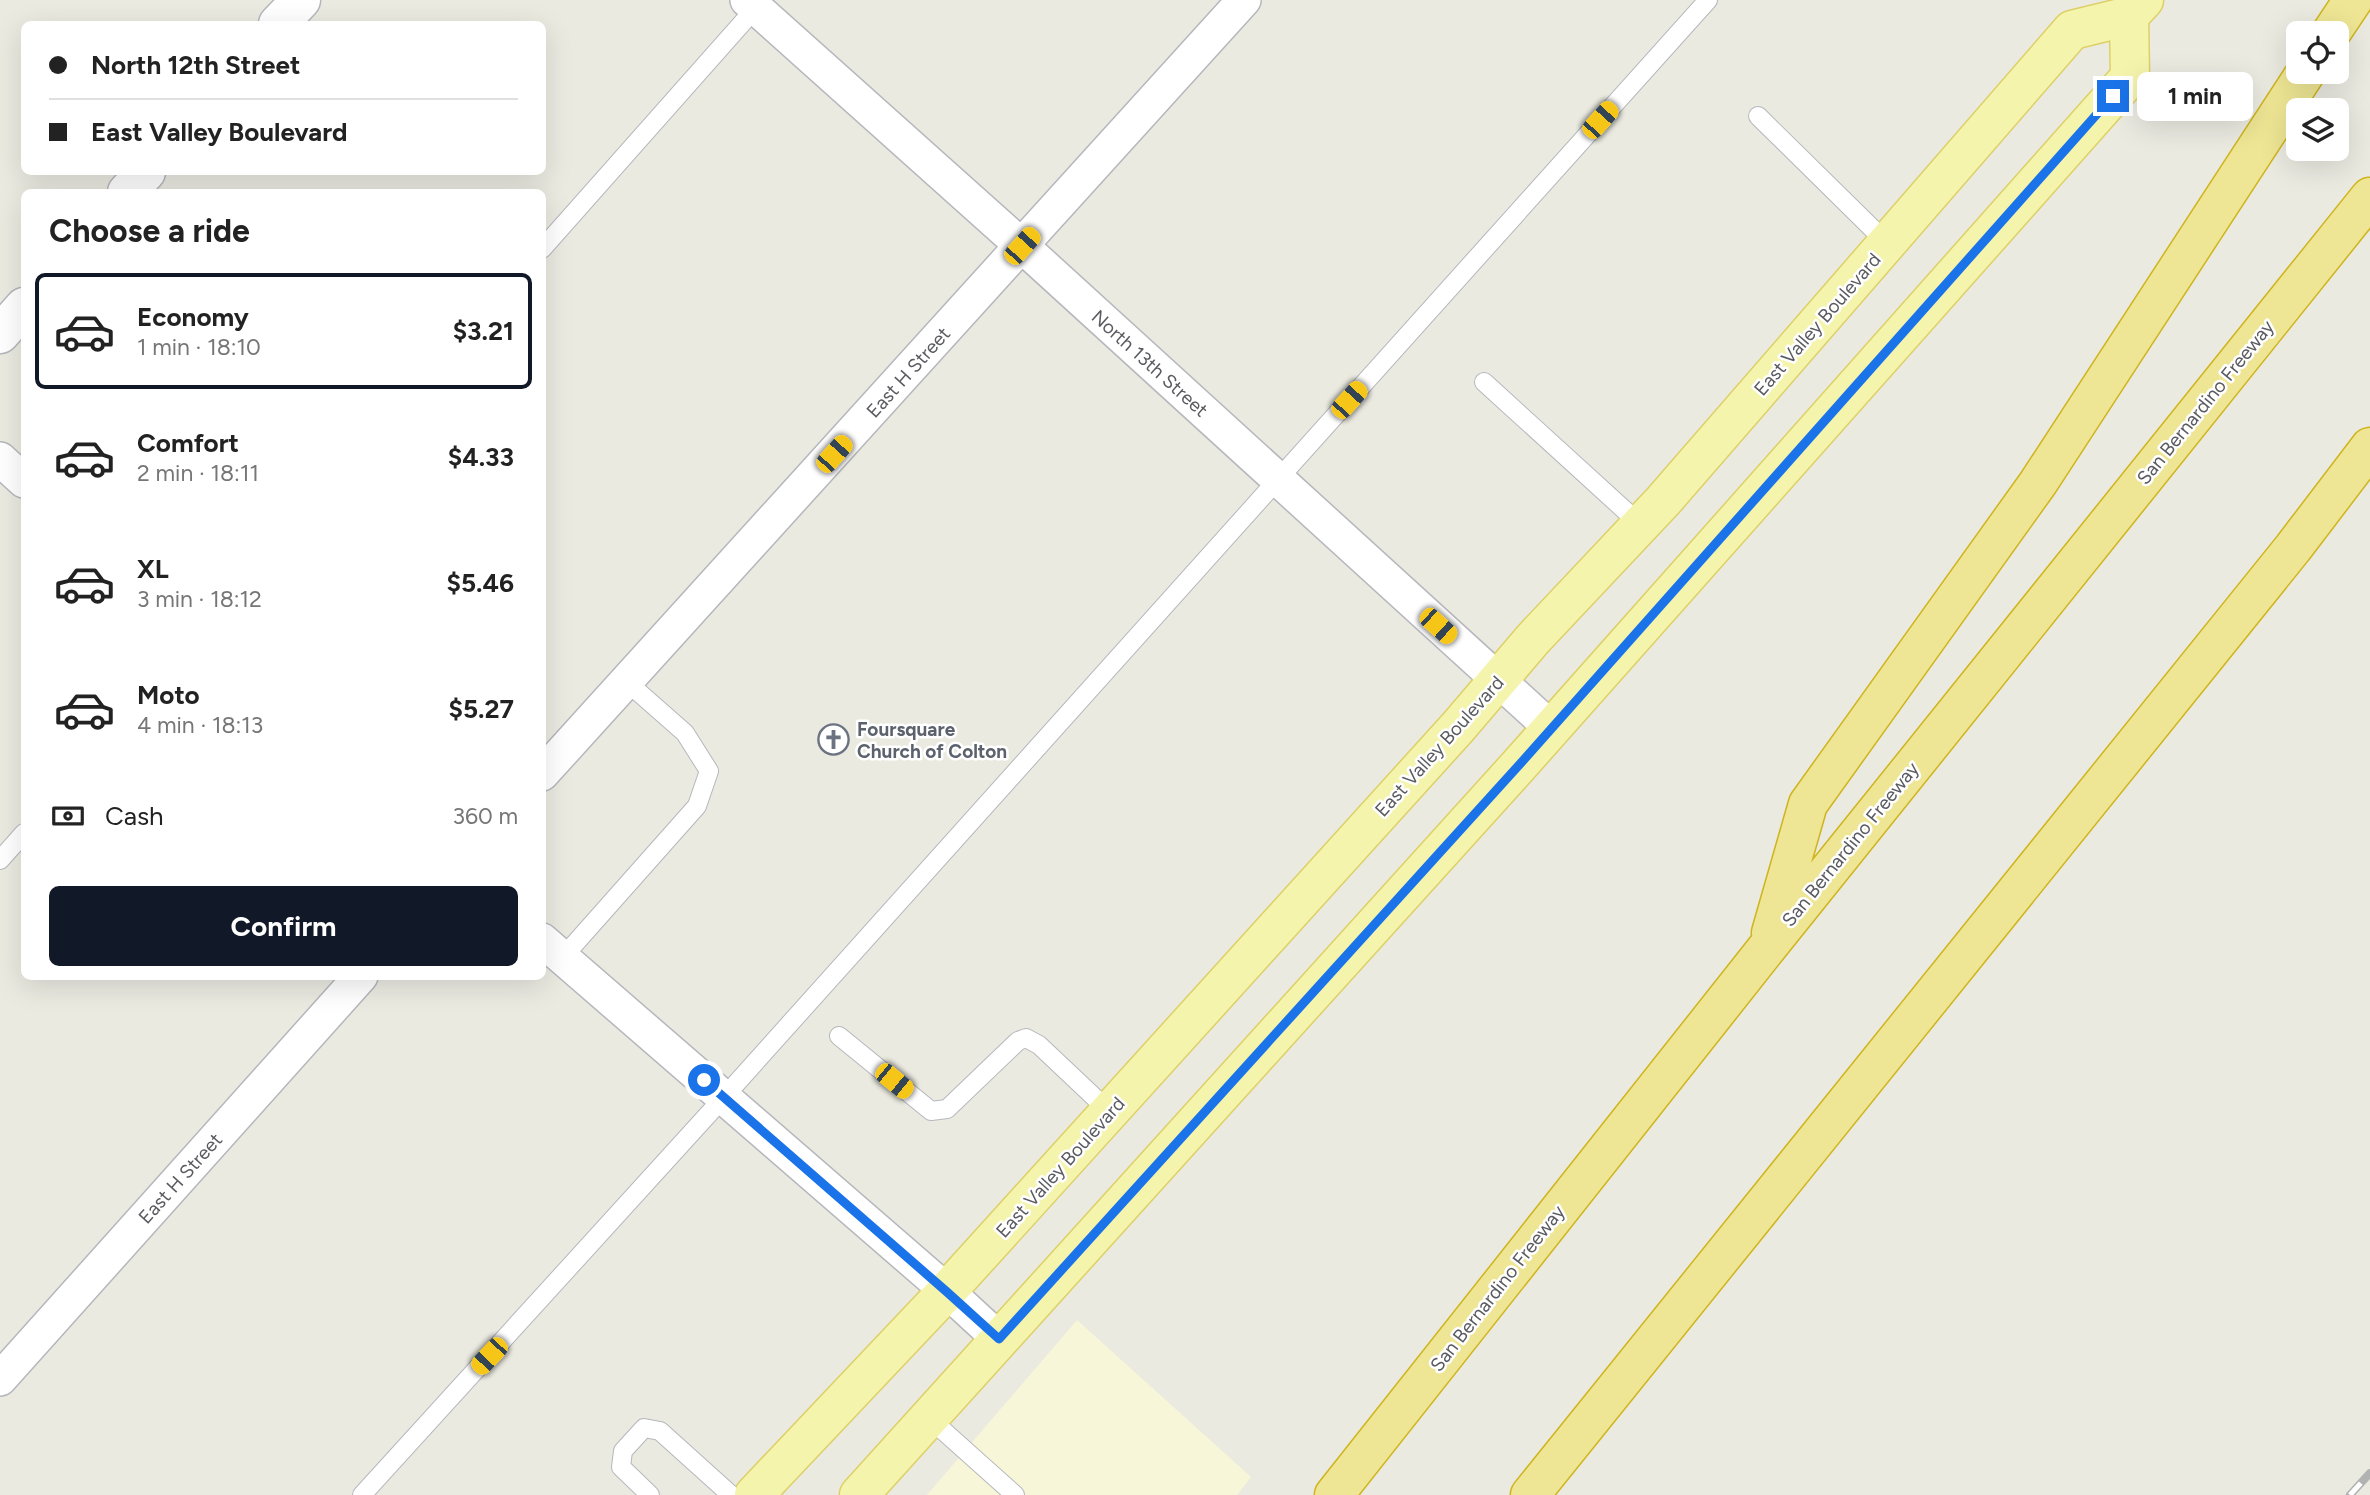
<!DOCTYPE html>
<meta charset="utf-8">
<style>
body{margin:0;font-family:Figtree,sans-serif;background:#f6f6f6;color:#222;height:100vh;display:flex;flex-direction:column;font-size:26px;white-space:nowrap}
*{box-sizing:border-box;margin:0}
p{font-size:23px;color:#767676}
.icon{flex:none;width:38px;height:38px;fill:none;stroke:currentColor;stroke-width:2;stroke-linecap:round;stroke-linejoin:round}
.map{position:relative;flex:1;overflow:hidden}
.drawer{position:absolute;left:21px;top:189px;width:525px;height:791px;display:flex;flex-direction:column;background:#fff;border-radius:10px;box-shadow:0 7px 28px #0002}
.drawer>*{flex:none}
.hud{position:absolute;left:21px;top:21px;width:525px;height:154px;border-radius:10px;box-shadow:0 7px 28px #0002;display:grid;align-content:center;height:154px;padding:0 28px;background:#fff}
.fabs{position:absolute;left:2286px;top:21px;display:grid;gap:14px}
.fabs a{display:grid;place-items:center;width:63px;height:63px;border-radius:10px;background:#fff;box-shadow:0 7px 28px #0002;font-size:35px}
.end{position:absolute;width:32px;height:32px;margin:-16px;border:9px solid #1a73e8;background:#fff;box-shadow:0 0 0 4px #fff}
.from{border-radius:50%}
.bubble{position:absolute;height:49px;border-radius:10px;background:#fff;box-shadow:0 7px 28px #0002;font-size:23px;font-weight:700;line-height:49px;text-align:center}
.car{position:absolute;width:21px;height:42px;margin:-21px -10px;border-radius:9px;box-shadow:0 0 5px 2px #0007;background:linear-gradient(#f5c518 24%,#345 0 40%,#f5c518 0 76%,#345 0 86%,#f5c518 0)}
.hud b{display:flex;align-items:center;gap:24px;height:66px;font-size:26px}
.hud b+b{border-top:2px solid #e0e0e0}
.hud i{width:18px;height:18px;background:#222}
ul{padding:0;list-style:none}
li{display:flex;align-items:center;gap:21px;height:116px;margin:0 14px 10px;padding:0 14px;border:4px solid transparent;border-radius:10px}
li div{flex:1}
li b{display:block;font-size:26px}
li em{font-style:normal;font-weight:700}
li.on{border-color:#111827}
li>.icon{width:63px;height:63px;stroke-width:1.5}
h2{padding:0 28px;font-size:32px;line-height:84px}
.pay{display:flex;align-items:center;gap:18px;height:77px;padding:0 28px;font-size:26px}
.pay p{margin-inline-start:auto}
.button{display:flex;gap:14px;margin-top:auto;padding:14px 28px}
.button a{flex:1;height:80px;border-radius:10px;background:#111827;color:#fff;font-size:28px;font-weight:700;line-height:80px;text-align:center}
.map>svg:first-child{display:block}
.commercial{fill:#f8f6d8}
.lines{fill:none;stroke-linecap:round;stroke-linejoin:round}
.service-casing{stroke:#b6b7bc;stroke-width:20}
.minor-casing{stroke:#b6b7bc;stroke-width:36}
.tertiary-casing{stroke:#b6b7bc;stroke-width:41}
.primary-casing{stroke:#ded067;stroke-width:41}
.motorway-casing{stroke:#cfb41d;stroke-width:41}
.service{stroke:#fff;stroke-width:18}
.minor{stroke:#fff;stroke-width:33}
.tertiary{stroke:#fff;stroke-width:38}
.primary{stroke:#f4f4ad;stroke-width:38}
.motorway{stroke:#eee694;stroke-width:38}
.rail-casing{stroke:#b1b2b2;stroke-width:8}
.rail{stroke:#fff;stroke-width:5;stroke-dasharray:16;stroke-linecap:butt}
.route{stroke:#1a73e8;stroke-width:9}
.labels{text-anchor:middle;stroke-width:5;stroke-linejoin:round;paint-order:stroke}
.street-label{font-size:19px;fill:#5a5b60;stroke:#fff}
.worship-label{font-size:19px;font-weight:bold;fill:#5b616d;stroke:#fff;text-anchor:start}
</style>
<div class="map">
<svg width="2370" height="1495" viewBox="0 0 2370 1495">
<rect width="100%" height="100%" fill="#eaeae1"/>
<path class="commercial" d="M 1077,1320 L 1251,1477 L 1237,1495 L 927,1495 Z"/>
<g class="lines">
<defs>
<path id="service" d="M 1758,116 L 1887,243
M 542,249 L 760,3
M 1484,382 L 1641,525
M 0,860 L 24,833
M 563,957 L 697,806 L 709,771 L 685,733 L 627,682
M 839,1036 L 931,1111 L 947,1109 L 1018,1041 L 1026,1038 L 1039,1045 L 1110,1112
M 929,1418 L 1015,1495
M 362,1495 L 724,1097 L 1708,0
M 650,1495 L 621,1467 L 623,1451 L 644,1428 L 660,1431 L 731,1495"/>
<path id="minor" d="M 747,0 L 1022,246 L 1551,728
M 0,459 L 24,481
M 542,774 L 1244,0
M 542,940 L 947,1291 L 999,1339
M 0,1379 L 361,976"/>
<path id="tertiary" d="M 278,24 L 301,0
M 127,192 L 146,172
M 0,334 L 24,307"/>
<path id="primary" d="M 754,1495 L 947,1291 L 1458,727 L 1533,639 L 1663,501 L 2072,30 L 2129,16 L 2144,0
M 859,1495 L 1520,764 L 2130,77 L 2129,16"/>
<path id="motorway" d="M 2331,33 L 2353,0
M 1771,933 L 1808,804 L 2038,483 L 2306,72
M 1334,1495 L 1766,949 L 2370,197
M 1530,1495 L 2293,548 L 2370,447"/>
</defs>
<use href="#service" class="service-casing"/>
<use href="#minor" class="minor-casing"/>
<use href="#tertiary" class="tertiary-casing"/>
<use href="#primary" class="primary-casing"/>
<use href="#motorway" class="motorway-casing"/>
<use href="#service" class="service"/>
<use href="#minor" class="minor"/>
<use href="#tertiary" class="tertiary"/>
<use href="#primary" class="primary"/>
<use href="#motorway" class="motorway"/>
<defs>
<path id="rail" d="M 2350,1495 L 2370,1473"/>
</defs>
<use href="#rail" class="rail-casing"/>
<use href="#rail" class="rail"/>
</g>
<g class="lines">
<path class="route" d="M 704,1080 L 947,1292 L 999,1339 L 1520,764 L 2113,96"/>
</g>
<defs>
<symbol id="church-ring" viewBox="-11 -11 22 22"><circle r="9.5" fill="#fff" stroke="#6b7280" stroke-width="1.5"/><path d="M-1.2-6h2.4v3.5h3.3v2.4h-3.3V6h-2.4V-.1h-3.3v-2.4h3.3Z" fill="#6b7280"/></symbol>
</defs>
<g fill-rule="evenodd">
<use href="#church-ring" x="816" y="722" width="35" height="35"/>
</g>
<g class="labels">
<g class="street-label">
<text transform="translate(1817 324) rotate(-49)" y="7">East Valley Boulevard</text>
<text transform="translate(1150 363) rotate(42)" y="7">North 13th Street</text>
<text transform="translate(908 372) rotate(-48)" y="7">East H Street</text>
<text transform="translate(2205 402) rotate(-51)" y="7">San Bernardino Freeway</text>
<text transform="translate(1439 746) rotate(-48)" y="7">East Valley Boulevard</text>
<text transform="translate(1850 844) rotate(-51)" y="7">San Bernardino Freeway</text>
<text transform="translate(1060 1167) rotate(-48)" y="7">East Valley Boulevard</text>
<text transform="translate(180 1178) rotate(-48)" y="7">East H Street</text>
<text transform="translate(1497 1288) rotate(-52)" y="7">San Bernardino Freeway</text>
</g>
<g class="worship-label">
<text x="857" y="736">Foursquare<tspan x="857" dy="22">Church of Colton</tspan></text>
</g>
</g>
</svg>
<div class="fabs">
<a><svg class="icon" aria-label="locate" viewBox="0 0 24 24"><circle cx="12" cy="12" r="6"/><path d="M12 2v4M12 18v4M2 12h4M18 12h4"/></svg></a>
<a><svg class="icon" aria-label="layers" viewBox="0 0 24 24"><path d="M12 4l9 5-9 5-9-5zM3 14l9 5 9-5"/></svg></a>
</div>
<i class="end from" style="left:704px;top:1080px"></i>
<i class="end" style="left:2113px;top:96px"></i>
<div class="bubble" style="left:2137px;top:72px;width:116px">1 min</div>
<i class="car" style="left:1600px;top:120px;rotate:42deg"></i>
<i class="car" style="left:1022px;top:246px;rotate:42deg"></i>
<i class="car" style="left:1349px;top:400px;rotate:42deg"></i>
<i class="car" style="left:834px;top:454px;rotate:42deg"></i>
<i class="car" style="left:1438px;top:626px;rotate:132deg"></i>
<i class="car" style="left:894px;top:1081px;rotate:129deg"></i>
<i class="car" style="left:489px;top:1356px;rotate:223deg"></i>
<div class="hud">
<b><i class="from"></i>North 12th Street</b>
<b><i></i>East Valley Boulevard</b>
</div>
<section class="drawer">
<h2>Choose a ride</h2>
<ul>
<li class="on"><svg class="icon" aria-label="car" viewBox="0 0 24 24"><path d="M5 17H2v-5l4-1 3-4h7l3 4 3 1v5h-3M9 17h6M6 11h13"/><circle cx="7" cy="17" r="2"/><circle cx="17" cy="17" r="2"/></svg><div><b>Economy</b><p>1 min · 18:10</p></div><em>$3.21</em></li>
<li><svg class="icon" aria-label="car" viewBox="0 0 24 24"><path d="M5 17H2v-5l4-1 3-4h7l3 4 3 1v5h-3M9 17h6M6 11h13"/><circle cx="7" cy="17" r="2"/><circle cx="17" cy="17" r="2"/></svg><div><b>Comfort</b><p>2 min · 18:11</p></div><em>$4.33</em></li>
<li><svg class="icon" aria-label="car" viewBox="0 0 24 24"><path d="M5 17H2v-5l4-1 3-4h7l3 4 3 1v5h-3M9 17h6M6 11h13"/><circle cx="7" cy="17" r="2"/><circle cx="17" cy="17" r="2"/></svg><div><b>XL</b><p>3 min · 18:12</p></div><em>$5.46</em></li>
<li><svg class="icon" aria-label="car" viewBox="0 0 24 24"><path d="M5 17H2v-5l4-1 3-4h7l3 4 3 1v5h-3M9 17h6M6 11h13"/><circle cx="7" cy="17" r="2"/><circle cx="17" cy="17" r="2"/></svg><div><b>Moto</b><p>4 min · 18:13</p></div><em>$5.27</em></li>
</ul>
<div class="pay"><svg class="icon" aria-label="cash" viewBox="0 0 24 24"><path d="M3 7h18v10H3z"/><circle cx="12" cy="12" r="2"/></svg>Cash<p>360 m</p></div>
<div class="button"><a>Confirm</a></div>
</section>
</div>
